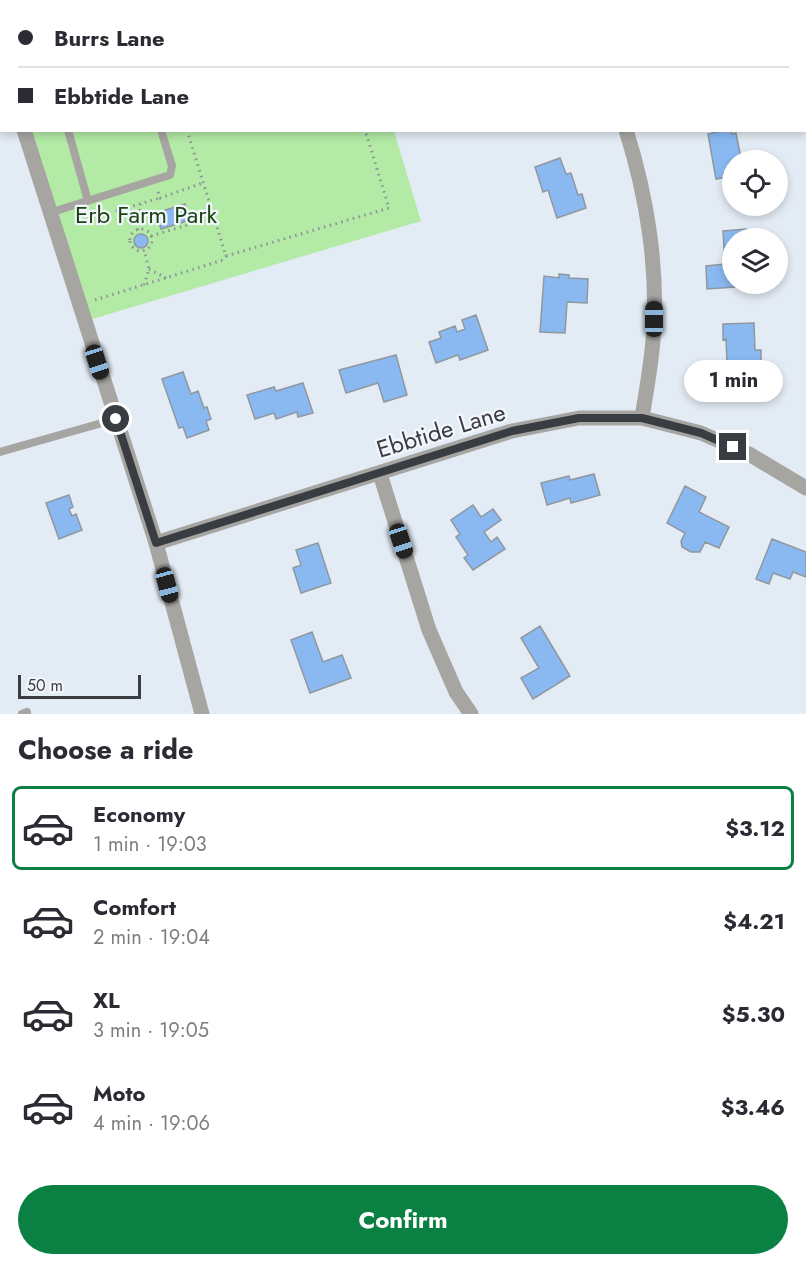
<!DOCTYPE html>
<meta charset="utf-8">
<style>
body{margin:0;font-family:Jost,sans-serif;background:#f2f2f3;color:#2b2b33;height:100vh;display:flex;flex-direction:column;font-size:22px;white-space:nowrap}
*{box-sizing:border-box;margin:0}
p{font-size:20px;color:#7c7c81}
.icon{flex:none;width:33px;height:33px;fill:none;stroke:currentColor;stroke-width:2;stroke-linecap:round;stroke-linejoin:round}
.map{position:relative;height:714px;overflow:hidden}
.side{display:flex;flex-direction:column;background:#fff;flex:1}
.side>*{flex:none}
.top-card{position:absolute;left:0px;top:0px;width:807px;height:132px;box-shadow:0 3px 9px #0003;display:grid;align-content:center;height:132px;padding:0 18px;background:#fff}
.buttons{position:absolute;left:722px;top:150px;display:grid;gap:12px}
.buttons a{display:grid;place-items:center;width:66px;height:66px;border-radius:50%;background:#fff;box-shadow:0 3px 9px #0003;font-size:30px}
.scale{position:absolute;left:18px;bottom:15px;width:123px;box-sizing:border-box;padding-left:6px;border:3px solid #393c40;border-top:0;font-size:16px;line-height:21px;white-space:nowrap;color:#393c40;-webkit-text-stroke:4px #f3f7fd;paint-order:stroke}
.end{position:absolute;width:27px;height:27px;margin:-14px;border:8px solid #393c40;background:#fff;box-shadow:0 0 0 3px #fff}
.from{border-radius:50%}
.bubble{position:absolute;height:42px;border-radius:21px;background:#fff;box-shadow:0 3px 9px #0003;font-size:20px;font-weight:700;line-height:42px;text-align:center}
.car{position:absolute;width:18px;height:36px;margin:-18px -9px;border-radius:8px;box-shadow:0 0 4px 2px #0007;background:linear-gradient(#222 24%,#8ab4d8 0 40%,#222 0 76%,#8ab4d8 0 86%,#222 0)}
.top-card b{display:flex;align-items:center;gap:21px;height:57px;font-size:22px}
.top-card b+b{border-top:2px solid #e1e1e2}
.top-card i{width:15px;height:15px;background:#2b2b33}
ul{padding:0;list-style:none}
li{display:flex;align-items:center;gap:18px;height:84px;margin:0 12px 9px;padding:0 6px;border:3px solid transparent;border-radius:9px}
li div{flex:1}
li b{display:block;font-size:22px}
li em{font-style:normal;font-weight:700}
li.active{border-color:#0b8043}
li>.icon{width:54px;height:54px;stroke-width:1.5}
h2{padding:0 18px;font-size:27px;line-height:72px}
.primary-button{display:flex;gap:12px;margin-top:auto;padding:12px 18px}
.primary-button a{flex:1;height:69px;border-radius:36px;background:#0b8043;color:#fff;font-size:24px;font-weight:700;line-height:69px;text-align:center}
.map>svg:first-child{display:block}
.green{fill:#b3eaa6}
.building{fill:#8ab9f2;stroke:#8f979f;stroke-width:1.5}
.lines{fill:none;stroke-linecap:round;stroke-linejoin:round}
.path{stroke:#8c9197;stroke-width:3;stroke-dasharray:1.5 4.5;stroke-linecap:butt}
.service{stroke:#a7a5a1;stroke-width:8}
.minor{stroke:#a7a5a1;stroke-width:15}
.tertiary{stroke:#a7a5a1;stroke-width:15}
.route{stroke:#393c40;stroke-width:8}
.labels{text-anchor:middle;stroke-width:4.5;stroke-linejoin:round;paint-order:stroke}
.park-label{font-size:24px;fill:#1c4411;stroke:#f3f7fd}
.street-label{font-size:24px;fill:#393c40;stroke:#f3f7fd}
</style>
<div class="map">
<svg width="806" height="714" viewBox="0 0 806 714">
<rect width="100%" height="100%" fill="#e3ebf4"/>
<path class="green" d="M 0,0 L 355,0 L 355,1 L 2,2 L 1,29 Z
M 32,131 L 394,131 L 421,221 L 89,320 Z"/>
<path class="building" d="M 494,0 L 521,0 L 521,2 L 494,2 Z
M 723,130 L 731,130 L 732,134 L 736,133 L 741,158 L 732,160 L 732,176 L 716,179 L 708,134 Z
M 560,158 L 566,174 L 571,173 L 578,195 L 582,194 L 586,208 L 557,218 L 548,190 L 543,192 L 535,167 Z
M 185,204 L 190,220 L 161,229 L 156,213 Z
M 746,229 L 746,238 L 732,238 L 732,284 L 749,284 L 749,286 L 707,289 L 706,266 L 725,264 L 723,231 Z
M134 241a7 7 0 1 1 14 0a7 7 0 1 1-14 0Z
M 559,274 L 569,275 L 569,278 L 588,279 L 587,303 L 567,302 L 565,333 L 540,332 L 544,276 L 559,278 Z
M 476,315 L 488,350 L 460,360 L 458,355 L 436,363 L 429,342 L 441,338 L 439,332 L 455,326 L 457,332 L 465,329 L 462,320 Z
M 754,323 L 755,350 L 761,350 L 761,379 L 735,380 L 735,362 L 727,362 L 726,339 L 723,340 L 723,324 Z
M 396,355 L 407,395 L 384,402 L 378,383 L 346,393 L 339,370 Z
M 183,372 L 191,394 L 198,391 L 204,408 L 207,407 L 211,419 L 206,421 L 209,430 L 187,438 L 183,427 L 179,428 L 162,379 Z
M 303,383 L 313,413 L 298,417 L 297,412 L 276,419 L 274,413 L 255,419 L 247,395 L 274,387 L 276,391 Z
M 594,474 L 600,495 L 571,503 L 570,498 L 547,505 L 541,483 L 569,476 L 570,480 Z
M 685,486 L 706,497 L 699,512 L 729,527 L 719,548 L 705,542 L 700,552 L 691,552 L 682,547 L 681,541 L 685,533 L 667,523 Z
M 69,495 L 73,507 L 69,509 L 72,516 L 76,514 L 82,530 L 59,539 L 46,503 Z
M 473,505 L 481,517 L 493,509 L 501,520 L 484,532 L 491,542 L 497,537 L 505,549 L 473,570 L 464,558 L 468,555 L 456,537 L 460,534 L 451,520 Z
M 772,539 L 806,552 L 806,577 L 793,572 L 790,579 L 773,573 L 769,584 L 756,579 Z
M 318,543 L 331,583 L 301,593 L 293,568 L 301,565 L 296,550 Z
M 540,626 L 570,676 L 533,699 L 521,678 L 539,668 L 521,638 Z
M 312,632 L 323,662 L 342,655 L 351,678 L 310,693 L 291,640 Z"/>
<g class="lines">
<path class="path" d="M 324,0 L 325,2
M 23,2 L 24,0
M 187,130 L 226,256 L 389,208 L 365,130
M 158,192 L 160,198 L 203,183
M 123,209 L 127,215 L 135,217 L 140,212 L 141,204
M 116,211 L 160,198
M 135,217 L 138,230
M130 240a11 11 0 1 1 22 0a11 11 0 1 1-22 0Z
M 151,236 L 214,217
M 149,269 L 166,278
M 144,285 L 149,269 L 144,250
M 95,300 L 223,260 L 226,256"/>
<path class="service" d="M 68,130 L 88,201
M 49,213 L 170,175 L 172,166 L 161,130
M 0,452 L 116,419
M 22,714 L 27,712"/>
<path class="minor" d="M 583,0 L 584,2
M 596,2 L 601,0
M 626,130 C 647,196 659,271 653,340 C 651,366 646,392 642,418
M 380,474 L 429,630 L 456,692 L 471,714
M 156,543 L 512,431 L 579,418 L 642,418 L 701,433 L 749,454 L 806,488"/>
<path class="tertiary" d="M 0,53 L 2,58
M 24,130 L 156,543 L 202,714"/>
</g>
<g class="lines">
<path class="route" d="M 116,419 L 156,543 L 512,431 L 579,418 L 642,418 L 701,433 L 733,447"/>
</g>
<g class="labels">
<g class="park-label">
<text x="146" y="223">Erb Farm Park</text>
</g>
<g class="street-label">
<text transform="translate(441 431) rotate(-17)" y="8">Ebbtide Lane</text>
</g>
</g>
</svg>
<div class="buttons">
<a><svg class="icon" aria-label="locate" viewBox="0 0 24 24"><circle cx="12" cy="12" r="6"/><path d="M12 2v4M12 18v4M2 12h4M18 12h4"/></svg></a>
<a><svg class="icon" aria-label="layers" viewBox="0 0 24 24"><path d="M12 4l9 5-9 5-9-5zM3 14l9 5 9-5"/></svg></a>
</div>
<div class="scale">50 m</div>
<i class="end from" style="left:116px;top:419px"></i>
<i class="end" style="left:733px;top:447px"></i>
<div class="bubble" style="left:684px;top:360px;width:99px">1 min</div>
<i class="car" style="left:654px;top:319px;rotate:0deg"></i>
<i class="car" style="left:97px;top:362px;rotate:162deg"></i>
<i class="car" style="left:401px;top:541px;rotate:162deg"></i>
<i class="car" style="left:167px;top:585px;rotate:165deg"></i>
<div class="top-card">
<b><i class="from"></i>Burrs Lane</b>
<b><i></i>Ebbtide Lane</b>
</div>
</div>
<section class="side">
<h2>Choose a ride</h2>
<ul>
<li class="active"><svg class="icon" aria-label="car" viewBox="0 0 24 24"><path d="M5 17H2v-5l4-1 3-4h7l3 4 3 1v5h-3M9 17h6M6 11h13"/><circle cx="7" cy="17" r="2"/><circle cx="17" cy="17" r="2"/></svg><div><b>Economy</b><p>1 min · 19:03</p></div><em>$3.12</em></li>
<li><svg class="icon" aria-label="car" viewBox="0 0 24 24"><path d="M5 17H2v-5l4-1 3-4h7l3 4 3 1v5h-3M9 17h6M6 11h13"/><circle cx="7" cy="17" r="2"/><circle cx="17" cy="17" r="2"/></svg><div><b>Comfort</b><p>2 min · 19:04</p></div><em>$4.21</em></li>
<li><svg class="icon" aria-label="car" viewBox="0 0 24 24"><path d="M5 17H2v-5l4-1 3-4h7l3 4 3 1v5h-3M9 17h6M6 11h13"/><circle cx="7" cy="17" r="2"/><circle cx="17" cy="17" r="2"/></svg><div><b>XL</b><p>3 min · 19:05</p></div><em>$5.30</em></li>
<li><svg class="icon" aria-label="car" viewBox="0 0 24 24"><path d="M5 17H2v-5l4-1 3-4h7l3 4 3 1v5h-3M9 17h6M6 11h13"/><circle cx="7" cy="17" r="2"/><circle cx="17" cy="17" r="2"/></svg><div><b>Moto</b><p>4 min · 19:06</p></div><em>$3.46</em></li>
</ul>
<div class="primary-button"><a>Confirm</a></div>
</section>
